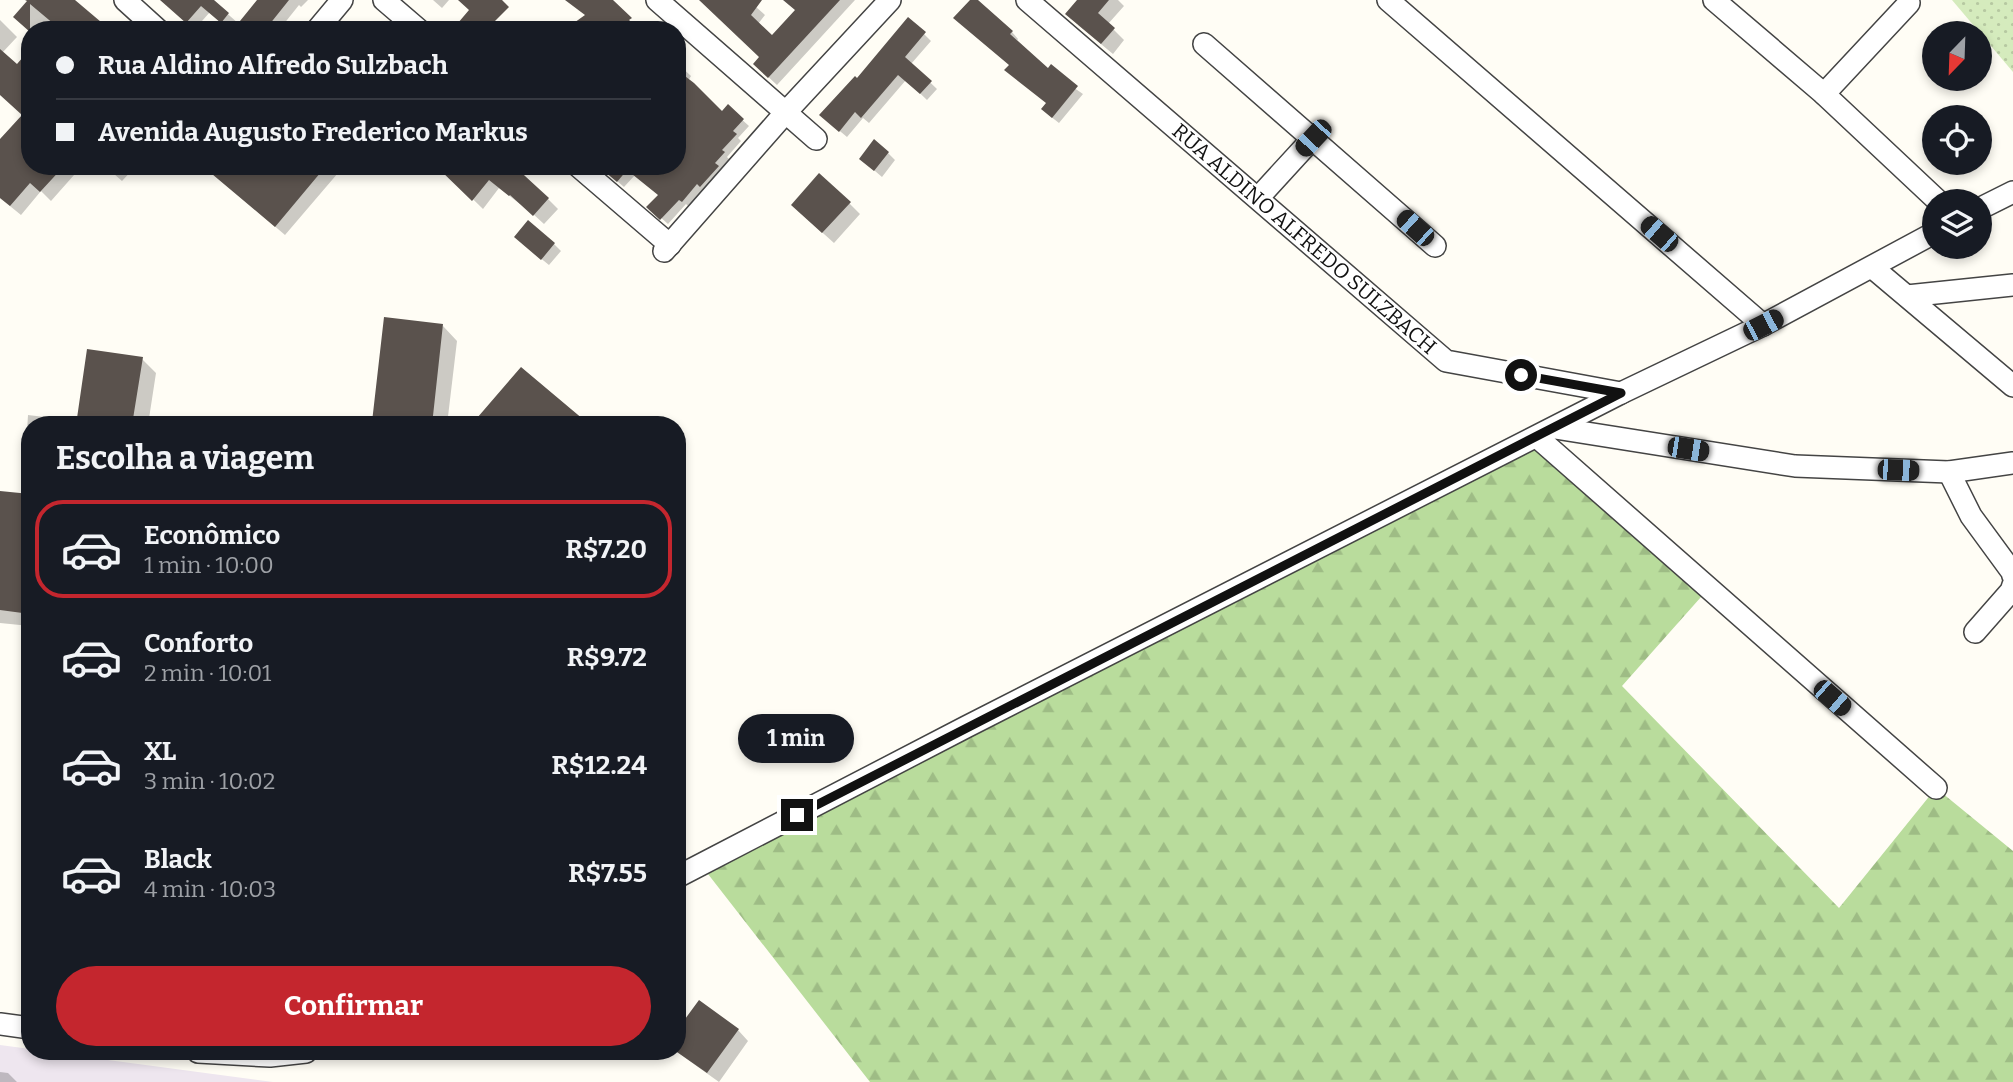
<!DOCTYPE html>
<html lang="pt">
<meta charset="utf-8">
<style>
body{margin:0;font-family:Bitter,serif;background:#20242c;color:#f1f3f6;height:100vh;display:flex;flex-direction:column;font-size:26px;white-space:nowrap}
*{box-sizing:border-box;margin:0}
p{font-size:23px;color:#9ea1a6}
.icon{flex:none;width:38px;height:38px;fill:none;stroke:currentColor;stroke-width:2;stroke-linecap:round;stroke-linejoin:round}
.map{position:relative;flex:1;overflow:hidden}
.drawer{position:absolute;left:21px;top:416px;width:665px;height:644px;display:flex;flex-direction:column;background:#171b24;border-radius:28px;box-shadow:0 4px 10px #0003}
.drawer>*{flex:none}
.guide{position:absolute;left:21px;top:21px;width:665px;height:154px;border-radius:28px;box-shadow:0 4px 10px #0003;display:grid;align-content:center;height:154px;padding:0 35px;background:#171b24}
.needle{width:46px;rotate:203deg}
.buttons{position:absolute;left:1922px;top:21px;display:grid;gap:14px}
.buttons a{display:grid;place-items:center;width:70px;height:70px;border-radius:50%;background:#171b24;box-shadow:0 4px 10px #0003;font-size:35px}
.end{position:absolute;width:32px;height:32px;margin:-16px;border:9px solid #111;background:#fff;box-shadow:0 0 0 4px #fff}
.from{border-radius:50%}
.bubble{position:absolute;height:49px;border-radius:24px;background:#171b24;box-shadow:0 4px 10px #0003;font-size:23px;font-weight:700;line-height:49px;text-align:center}
.car{position:absolute;width:21px;height:42px;margin:-21px -10px;border-radius:9px;box-shadow:0 0 5px 2px #0007;background:linear-gradient(#222 24%,#8ab4d8 0 40%,#222 0 76%,#8ab4d8 0 86%,#222 0)}
.guide b{display:flex;align-items:center;gap:24px;height:66px;font-size:26px}
.guide b+b{border-top:2px solid #363941}
.guide i{width:18px;height:18px;background:#f1f3f6}
ul{padding:0;list-style:none}
li{display:flex;align-items:center;gap:21px;height:98px;margin:0 14px 10px;padding:0 21px;border:4px solid transparent;border-radius:28px}
li div{flex:1}
li b{display:block;font-size:26px}
li em{font-style:normal;font-weight:700}
li.active{border-color:#c4262e}
li>.icon{width:63px;height:63px;stroke-width:1.5}
h2{padding:0 35px;font-size:32px;line-height:84px}
.button{display:flex;gap:14px;margin-top:auto;padding:14px 35px}
.button a{flex:1;height:80px;border-radius:42px;background:#c4262e;color:#fff;font-size:28px;font-weight:700;line-height:80px;text-align:center}
.map>svg:first-child{display:block}
.industrial{fill:#eee6ef}
.grass{fill:url(#grass-dots)}
.forest{fill:url(#forest-firs)}
.shadow{fill:#0003}
.building{fill:#5a524d}
.lines{fill:none;stroke-linecap:round;stroke-linejoin:round}
.minor-casing{stroke:#444;stroke-width:24}
.minor{stroke:#fff;stroke-width:21}
.route{stroke:#111;stroke-width:9}
.labels{text-anchor:middle;stroke-width:7;stroke-linejoin:round;paint-order:stroke}
.street-label{font-size:21px;fill:#111;stroke:#fff}
</style>
<div class="map">
<svg width="2013" height="1082" viewBox="0 0 2013 1082">
<defs>
<pattern id="grass-dots" width="8" height="8" patternUnits="userSpaceOnUse" patternTransform="scale(1.75)"><rect width="8" height="8" fill="#d5ebbd"/><path d="M2 2h.1M6 6h.1" fill="none" stroke="#b6c8a1" stroke-width="1.8" stroke-linecap="round"/></pattern>
<pattern id="forest-firs" width="22" height="20" patternUnits="userSpaceOnUse" patternTransform="scale(1.75)"><rect width="22" height="20" fill="#b9dc9c"/><path d="M5 1l3.5 6h-7zM16 11l3.5 6h-7z" fill="#9ebc85"/></pattern>
</defs>
<rect width="100%" height="100%" fill="#fffdf5"/>
<path class="industrial" d="M 0,1045 L 30,1049 L 30,1052 L 48,1052 L 273,1082 L 0,1082 Z"/>
<path class="grass" d="M 1952,0 L 2013,0 L 2013,72 Z"/>
<path class="forest" d="M 1537,437 L 1709,588 L 1622,686 L 1839,908 L 1936,788 L 2013,851 L 2013,1082 L 870,1082 L 701,865 Z"/>
<path class="shadow" d="M 27,0 L 73,0 L 106,30 L 61,30 L 50,21 L 42,30 L 30,30 Z
M 162,0 L 212,0 L 239,24 L 259,0 L 308,0 L 301,7 L 299,5 L 279,30 L 228,30 L 210,12 L 194,30 Z
M 433,0 L 449,0 L 442,8 Z
M 701,0 L 748,0 L 765,15 L 758,24 L 772,38 L 797,11 L 784,0 L 855,0 L 777,85 L 763,72 L 761,57 Z
M 973,0 L 975,0 L 1012,32 L 1018,39 L 1016,42 L 1048,70 L 1083,94 L 1059,123 L 1050,116 L 1048,104 L 1010,65 Z
M 1080,0 L 1118,0 L 1124,6 L 1108,24 L 1124,40 L 1113,54 L 1078,25 Z
M 0,20 L 17,37 L 2,53 L 17,67 L 30,52 L 30,166 L 82,166 L 51,201 L 41,191 L 21,215 L 0,198 L 0,141 L 24,115 L 0,94 Z
M 924,34 L 931,41 L 911,64 L 937,89 L 927,100 L 906,80 L 869,123 L 863,118 L 847,137 L 829,122 L 857,80 Z
M 677,63 L 691,76 L 688,81 L 722,113 L 728,107 L 749,126 L 738,138 L 741,141 L 727,157 L 729,159 L 720,170 L 723,174 L 707,191 L 704,189 L 689,207 L 686,204 L 668,224 L 649,207 L 660,195 L 635,175 L 624,187 L 600,166 L 677,166 Z
M 888,153 L 895,160 L 882,177 L 868,165 Z
M 105,166 L 136,166 L 122,181 Z
M 220,166 L 331,166 L 338,173 L 285,235 L 224,183 Z
M 439,166 L 515,166 L 558,209 L 544,224 L 521,203 L 520,204 L 499,188 L 483,209 Z
M 849,203 L 860,214 L 834,243 L 804,216 Z
M 523,244 L 554,244 L 561,251 L 549,265 Z
M 443,326 L 457,341 L 447,425 L 378,425 L 374,421 Z
M 142,359 L 156,373 L 148,425 L 30,425 L 30,434 L 27,431 L 28,415 L 78,421 Z
M 521,369 L 588,425 L 473,425 Z
M 0,493 L 30,496 L 30,626 L 0,623 Z
M 30,956 L 30,989 L 25,984 Z
M 738,1030 L 748,1041 L 719,1082 L 677,1052 L 677,1033 Z
M 0,1072 L 8,1073 L 17,1082 L 0,1082 Z"/>
<path class="building" d="M 25,0 L 75,0 L 101,22 L 94,30 L 61,30 L 30,4 L 30,32 L 13,17 L 27,1 Z
M 160,0 L 214,0 L 229,13 L 221,23 L 201,6 L 186,23 Z
M 257,0 L 289,0 L 265,30 L 250,30 L 240,21 Z
M 458,0 L 502,0 L 509,7 L 486,30 L 452,30 L 469,10 Z
M 565,0 L 613,0 L 632,18 L 629,20 L 640,30 L 564,30 L 585,15 Z
M 699,0 L 762,0 L 751,15 L 772,35 L 795,10 L 783,0 L 840,0 L 768,78 L 753,64 L 759,57 Z
M 970,0 L 978,0 L 1013,31 L 1010,34 L 1048,68 L 1051,64 L 1078,86 L 1052,118 L 1041,109 L 1046,103 L 1004,70 L 1009,65 L 953,18 Z
M 1077,0 L 1109,0 L 1098,13 L 1115,28 L 1101,44 L 1065,14 Z
M 908,17 L 926,32 L 905,57 L 932,81 L 920,94 L 898,75 L 861,118 L 855,112 L 839,132 L 819,115 L 855,76 L 857,78 Z
M 0,49 L 17,64 L 30,49 L 30,166 L 64,166 L 40,192 L 30,183 L 10,206 L 0,198 L 0,139 L 22,115 L 0,95 Z
M 677,70 L 694,83 L 722,111 L 728,104 L 744,119 L 733,131 L 737,134 L 722,150 L 725,152 L 715,163 L 719,166 L 700,187 L 697,184 L 682,202 L 679,200 L 660,220 L 646,207 L 658,195 L 627,170 L 617,182 L 598,166 L 677,166 Z
M 874,139 L 889,152 L 874,171 L 859,159 Z
M 218,166 L 326,166 L 275,227 L 212,174 Z
M 436,166 L 514,166 L 549,198 L 533,216 L 510,195 L 509,196 L 489,180 L 472,201 Z
M 819,173 L 851,202 L 822,233 L 791,205 Z
M 528,220 L 555,243 L 541,260 L 514,237 Z
M 384,317 L 443,324 L 432,425 L 399,425 L 372,422 Z
M 87,349 L 143,357 L 132,425 L 76,425 Z
M 521,367 L 590,425 L 471,425 Z
M 0,491 L 30,494 L 30,614 L 0,610 Z
M 699,1000 L 739,1029 L 707,1073 L 677,1052 L 677,1030 Z"/>
<g class="lines">
<defs>
<g id="minor">
<path d="M 125,0 L 158,30"/>
<path d="M 384,0 L 419,30"/>
<path d="M 657,0 L 816,139"/>
<path id="s1" d="M 1027,0 L 1446,361 L 1621,393"/>
<path d="M 1388,0 L 1763,325"/>
<path d="M 1714,0 L 1824,94 L 1938,201"/>
<path d="M 317,30 L 342,0"/>
<path d="M 1204,44 L 1435,246"/>
<path d="M 1824,94 L 1909,3"/>
<path d="M 578,166 L 670,245"/>
<path d="M 1258,198 L 1313,138"/>
<path d="M 1979,209 L 2013,192"/>
<path d="M 664,251 L 786,112 L 890,0"/>
<path d="M 1873,268 L 2013,386"/>
<path d="M 1907,296 L 2013,285"/>
<path d="M 1555,428 L 1795,466 L 1949,472 L 2013,463"/>
<path d="M 1537,437 L 1936,788"/>
<path d="M 1949,472 L 1971,516 L 2012,572 L 2013,576"/>
<path d="M 1975,632 L 2011,591 L 2013,585"/>
<path d="M 677,877 L 966,727 L 1621,393 L 1763,325 L 1934,233"/>
<path d="M 0,1024 L 30,1028"/>
<path d="M 198,1052 L 270,1056 L 306,1052"/>
</g>
</defs>
<use href="#minor" class="minor-casing"/>
<use href="#minor" class="minor"/>
</g>
<g class="lines">
<path class="route" d="M 797,815 L 1621,393 L 1521,375"/>
</g>
<g class="labels">
<g class="street-label">
<text dy="7" stroke="none"><textPath href="#s1" startOffset="366">RUA ALDINO ALFREDO SULZBACH</textPath></text>
</g>
</g>
</svg>
<div class="buttons">
<a><svg class="needle" viewBox="-14 -14 28 28"><path d="M0-13l5 13h-10z" fill="#e53935"/><path d="M0 13l5-13h-10z" fill="#9ea1a6"/></svg></a>
<a><svg class="icon" aria-label="locate" viewBox="0 0 24 24"><circle cx="12" cy="12" r="6"/><path d="M12 2v4M12 18v4M2 12h4M18 12h4"/></svg></a>
<a><svg class="icon" aria-label="layers" viewBox="0 0 24 24"><path d="M12 4l9 5-9 5-9-5zM3 14l9 5 9-5"/></svg></a>
</div>
<i class="end from" style="left:1521px;top:375px"></i>
<i class="end" style="left:797px;top:815px"></i>
<div class="bubble" style="left:738px;top:714px;width:116px">1 min</div>
<i class="car" style="left:1313px;top:138px;rotate:223deg"></i>
<i class="car" style="left:1415px;top:228px;rotate:312deg"></i>
<i class="car" style="left:1659px;top:234px;rotate:311deg"></i>
<i class="car" style="left:1763px;top:325px;rotate:63deg"></i>
<i class="car" style="left:1688px;top:449px;rotate:99deg"></i>
<i class="car" style="left:1898px;top:470px;rotate:92deg"></i>
<i class="car" style="left:1832px;top:698px;rotate:131deg"></i>
<div class="guide">
<b><i class="from"></i>Rua Aldino Alfredo Sulzbach</b>
<b><i></i>Avenida Augusto Frederico Markus</b>
</div>
<section class="drawer">
<h2>Escolha a viagem</h2>
<ul>
<li class="active"><svg class="icon" aria-label="car" viewBox="0 0 24 24"><path d="M5 17H2v-5l4-1 3-4h7l3 4 3 1v5h-3M9 17h6M6 11h13"/><circle cx="7" cy="17" r="2"/><circle cx="17" cy="17" r="2"/></svg><div><b>Econômico</b><p>1 min · 10:00</p></div><em>R$7.20</em></li>
<li><svg class="icon" aria-label="car" viewBox="0 0 24 24"><path d="M5 17H2v-5l4-1 3-4h7l3 4 3 1v5h-3M9 17h6M6 11h13"/><circle cx="7" cy="17" r="2"/><circle cx="17" cy="17" r="2"/></svg><div><b>Conforto</b><p>2 min · 10:01</p></div><em>R$9.72</em></li>
<li><svg class="icon" aria-label="car" viewBox="0 0 24 24"><path d="M5 17H2v-5l4-1 3-4h7l3 4 3 1v5h-3M9 17h6M6 11h13"/><circle cx="7" cy="17" r="2"/><circle cx="17" cy="17" r="2"/></svg><div><b>XL</b><p>3 min · 10:02</p></div><em>R$12.24</em></li>
<li><svg class="icon" aria-label="car" viewBox="0 0 24 24"><path d="M5 17H2v-5l4-1 3-4h7l3 4 3 1v5h-3M9 17h6M6 11h13"/><circle cx="7" cy="17" r="2"/><circle cx="17" cy="17" r="2"/></svg><div><b>Black</b><p>4 min · 10:03</p></div><em>R$7.55</em></li>
</ul>
<div class="button"><a>Confirmar</a></div>
</section>
</div>
